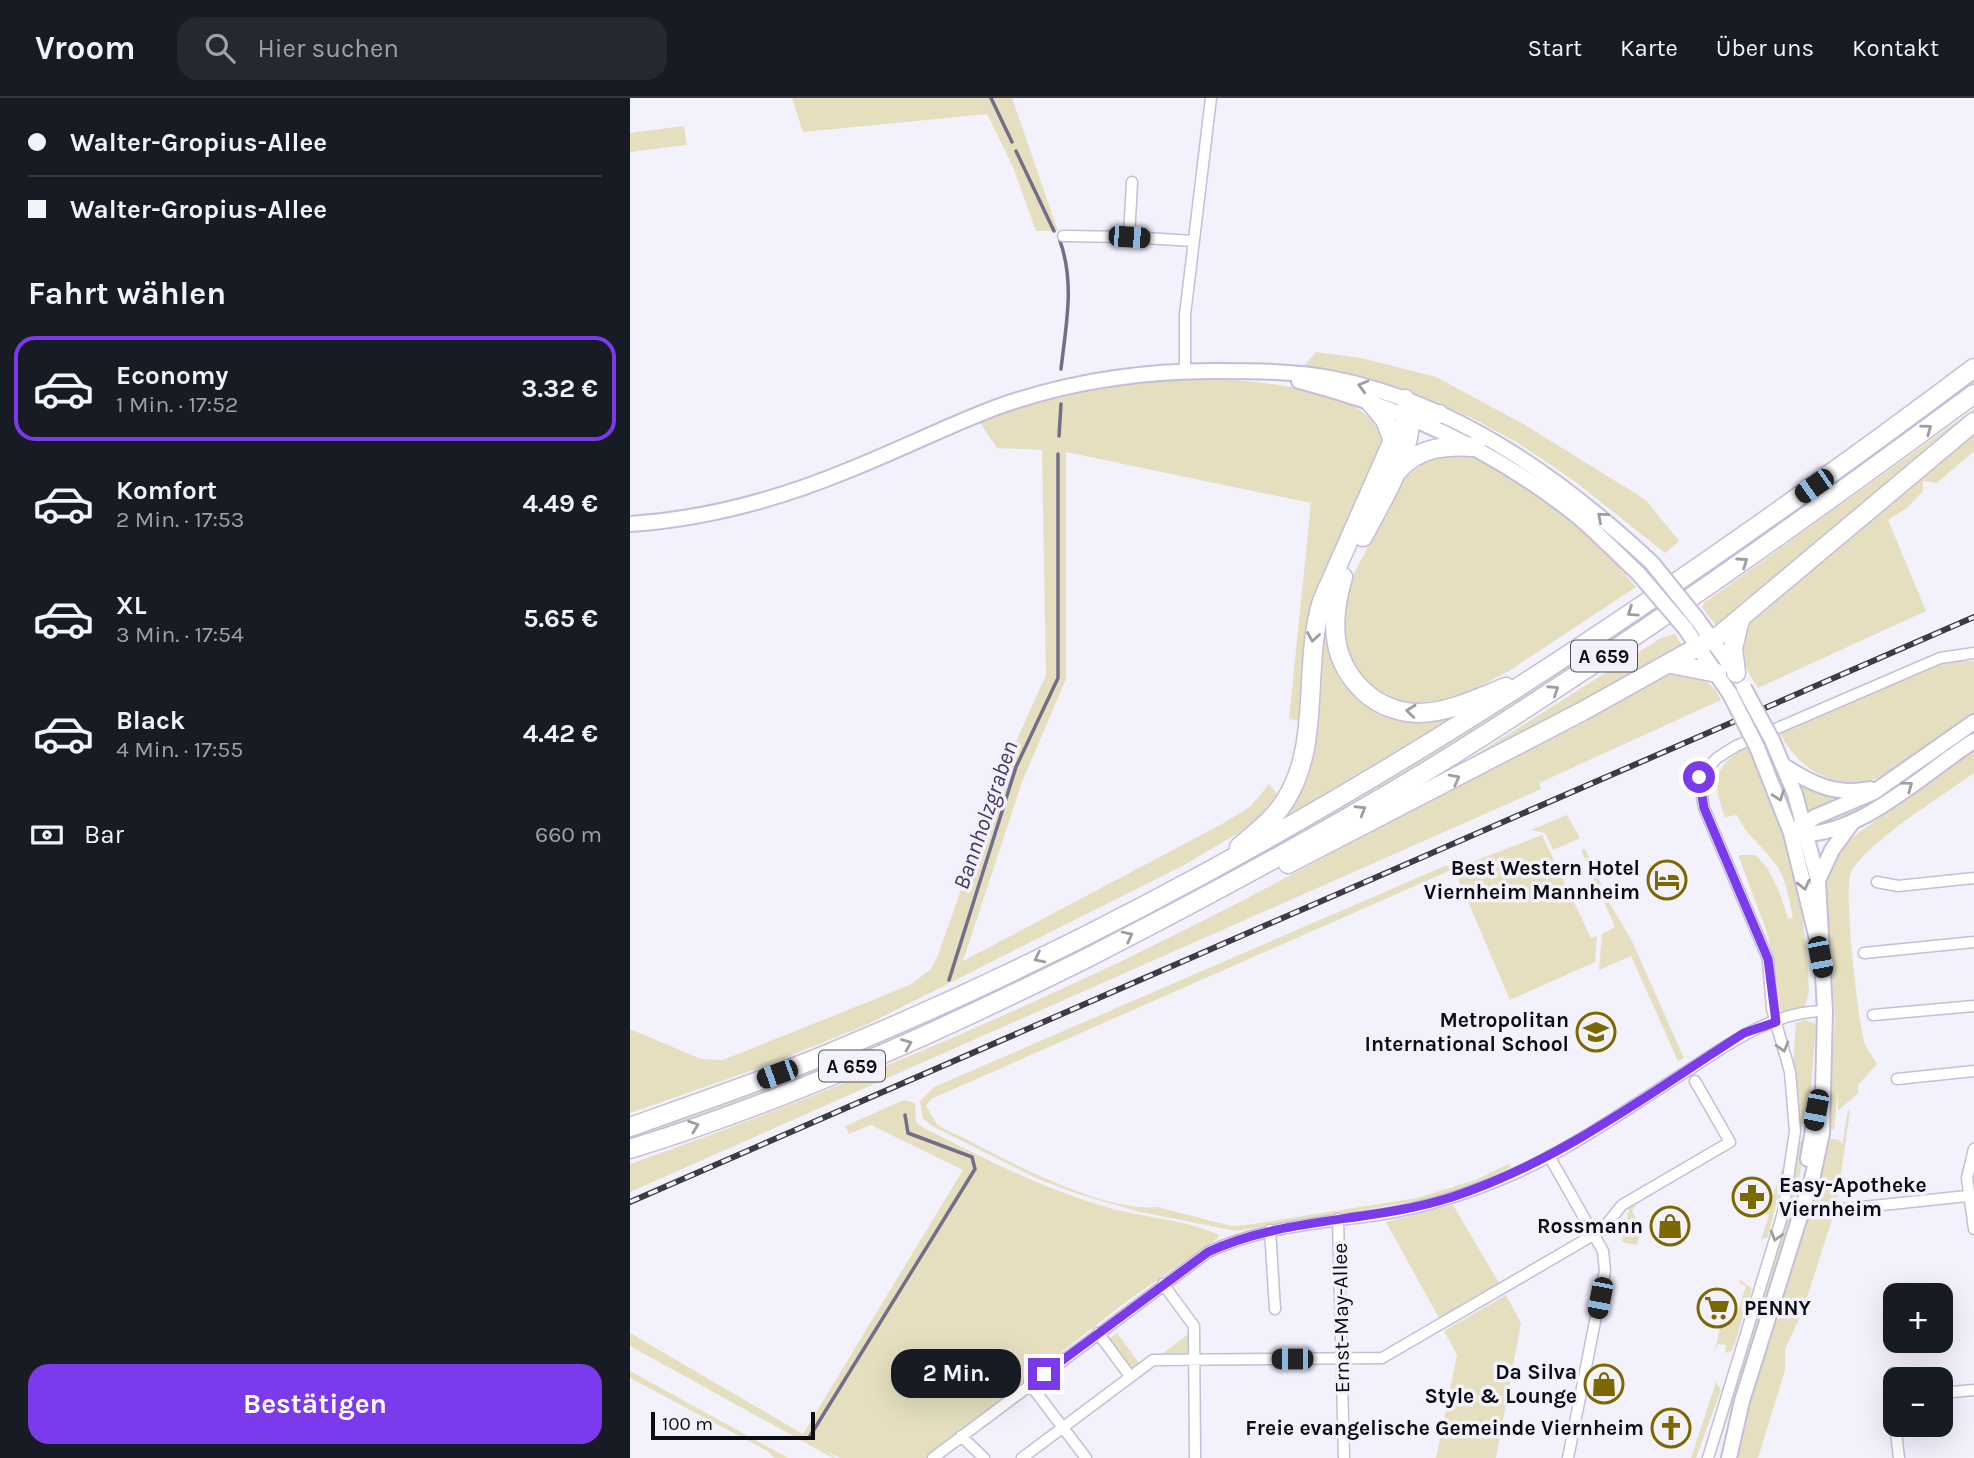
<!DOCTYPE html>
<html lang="de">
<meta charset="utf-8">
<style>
body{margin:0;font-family:Karla,sans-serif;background:#242831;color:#f1f3f6;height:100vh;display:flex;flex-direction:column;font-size:26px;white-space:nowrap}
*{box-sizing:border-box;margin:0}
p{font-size:23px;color:#9ea1a6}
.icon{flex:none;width:38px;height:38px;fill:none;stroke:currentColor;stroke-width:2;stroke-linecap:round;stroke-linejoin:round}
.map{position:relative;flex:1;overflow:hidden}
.sheet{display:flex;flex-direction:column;background:#171b24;width:630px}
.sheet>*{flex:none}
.hud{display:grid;align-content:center;height:154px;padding:0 28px;background:#171b24}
.buttons{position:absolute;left:1253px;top:1185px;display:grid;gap:14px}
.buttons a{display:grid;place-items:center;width:70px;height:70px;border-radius:14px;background:#171b24;box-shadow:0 7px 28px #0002;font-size:35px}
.scale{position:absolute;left:21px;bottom:18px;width:164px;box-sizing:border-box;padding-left:7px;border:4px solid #0d0c14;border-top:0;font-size:19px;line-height:24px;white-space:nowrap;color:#0d0c14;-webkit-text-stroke:5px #f2f1fc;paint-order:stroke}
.end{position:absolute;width:32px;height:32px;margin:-16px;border:9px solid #7c3aed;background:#fff;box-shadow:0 0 0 4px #fff}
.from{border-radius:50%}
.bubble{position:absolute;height:49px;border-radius:21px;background:#171b24;box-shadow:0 7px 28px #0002;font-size:23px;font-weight:700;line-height:49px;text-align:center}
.car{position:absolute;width:21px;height:42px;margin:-21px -10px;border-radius:9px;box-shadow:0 0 5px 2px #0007;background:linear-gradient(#222 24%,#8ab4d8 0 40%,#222 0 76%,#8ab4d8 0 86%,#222 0)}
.hud b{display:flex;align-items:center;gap:24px;height:66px;font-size:26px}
.hud b+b{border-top:2px solid #363941}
.hud i{width:18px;height:18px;background:#f1f3f6}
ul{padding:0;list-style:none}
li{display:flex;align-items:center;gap:21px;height:105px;margin:0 14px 10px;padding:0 14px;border:4px solid transparent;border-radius:21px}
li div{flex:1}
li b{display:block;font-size:26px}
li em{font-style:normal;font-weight:700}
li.on{border-color:#7c3aed}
li>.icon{width:63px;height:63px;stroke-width:1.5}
h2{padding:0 28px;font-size:32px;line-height:84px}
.pay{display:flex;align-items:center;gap:18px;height:77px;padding:0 28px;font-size:26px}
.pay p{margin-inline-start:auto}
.cta{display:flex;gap:14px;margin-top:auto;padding:14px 28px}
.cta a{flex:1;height:80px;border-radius:21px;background:#7c3aed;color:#fff;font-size:28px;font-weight:700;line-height:80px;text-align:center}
header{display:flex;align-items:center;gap:42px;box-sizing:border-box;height:98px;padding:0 35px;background:#171b24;border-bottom:2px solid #363941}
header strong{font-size:33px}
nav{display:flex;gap:38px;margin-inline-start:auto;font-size:24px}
.search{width:490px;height:63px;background:#242831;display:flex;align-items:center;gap:18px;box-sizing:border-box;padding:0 24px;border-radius:21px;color:#9ea1a6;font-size:26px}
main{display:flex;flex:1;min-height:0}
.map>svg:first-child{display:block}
.green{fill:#e5dfc0}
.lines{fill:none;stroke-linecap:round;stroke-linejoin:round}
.stream{stroke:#726e89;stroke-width:3.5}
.street-casing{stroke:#c3bfd9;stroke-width:13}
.secondary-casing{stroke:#c3bfd9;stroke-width:18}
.highway-casing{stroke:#c3bfd9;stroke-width:21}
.street{stroke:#fff;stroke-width:10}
.secondary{stroke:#fff;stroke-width:14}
.highway{stroke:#fff;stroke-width:18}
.rail-casing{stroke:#3c3b44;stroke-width:6}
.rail{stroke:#f2f1fc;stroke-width:3.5;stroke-dasharray:10;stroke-linecap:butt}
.secondary-bridge-casing{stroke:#c3bfd9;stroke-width:18;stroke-linecap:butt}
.secondary-bridge{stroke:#fff;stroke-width:14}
.oneway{stroke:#9e9ea1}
.route{stroke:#7c3aed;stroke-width:9}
.labels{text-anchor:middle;stroke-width:7;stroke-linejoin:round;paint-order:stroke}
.shield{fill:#f2f1fc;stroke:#52515a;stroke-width:2}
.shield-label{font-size:19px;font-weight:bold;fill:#0d0c14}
.poi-label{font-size:21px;font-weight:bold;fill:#0d0c14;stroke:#f2f1fc;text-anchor:end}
.street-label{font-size:21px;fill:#0d0c14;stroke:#f2f1fc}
.water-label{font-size:23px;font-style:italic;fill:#423666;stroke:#f2f1fc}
</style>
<header>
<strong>Vroom</strong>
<div class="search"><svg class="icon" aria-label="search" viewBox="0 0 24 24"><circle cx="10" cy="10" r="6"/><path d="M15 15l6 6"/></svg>Hier suchen</div>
<nav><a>Start</a><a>Karte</a><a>Über uns</a><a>Kontakt</a></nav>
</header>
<main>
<section class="sheet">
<div class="hud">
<b><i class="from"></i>Walter-Gropius-Allee</b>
<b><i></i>Walter-Gropius-Allee</b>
</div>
<h2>Fahrt wählen</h2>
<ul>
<li class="on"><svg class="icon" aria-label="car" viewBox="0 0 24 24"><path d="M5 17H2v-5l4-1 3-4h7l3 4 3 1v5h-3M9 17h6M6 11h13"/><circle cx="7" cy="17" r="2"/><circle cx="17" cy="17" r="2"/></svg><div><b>Economy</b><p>1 Min. · 17:52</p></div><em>3.32 €</em></li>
<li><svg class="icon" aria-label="car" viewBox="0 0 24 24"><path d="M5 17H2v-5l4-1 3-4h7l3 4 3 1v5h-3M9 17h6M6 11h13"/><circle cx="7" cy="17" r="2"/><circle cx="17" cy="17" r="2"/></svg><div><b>Komfort</b><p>2 Min. · 17:53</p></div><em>4.49 €</em></li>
<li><svg class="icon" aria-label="car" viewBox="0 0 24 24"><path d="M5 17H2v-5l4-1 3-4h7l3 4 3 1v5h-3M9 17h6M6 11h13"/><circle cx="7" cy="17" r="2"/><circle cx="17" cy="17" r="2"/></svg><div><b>XL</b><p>3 Min. · 17:54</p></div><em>5.65 €</em></li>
<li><svg class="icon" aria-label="car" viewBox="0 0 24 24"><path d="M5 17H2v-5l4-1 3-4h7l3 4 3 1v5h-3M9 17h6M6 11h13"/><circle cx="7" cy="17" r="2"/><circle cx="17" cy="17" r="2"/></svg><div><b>Black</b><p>4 Min. · 17:55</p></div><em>4.42 €</em></li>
</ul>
<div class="pay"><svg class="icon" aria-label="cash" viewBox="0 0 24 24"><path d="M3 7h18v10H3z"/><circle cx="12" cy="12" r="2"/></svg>Bar<p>660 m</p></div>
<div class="cta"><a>Bestätigen</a></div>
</section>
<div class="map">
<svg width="1344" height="1360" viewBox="0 0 1344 1360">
<rect width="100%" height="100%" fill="#f2f1fc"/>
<path class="green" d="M 162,0 L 382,0 L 428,133 L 406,133 L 383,69 L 357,16 L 173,34 Z
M 54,28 L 57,47 L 0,54 L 0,35 Z
M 686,254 L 731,260 L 806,279 L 895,327 L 1016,402 L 1049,443 L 1035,455 L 943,382 L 888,345 L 840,319 L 743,281 L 674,268 Z
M 573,281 C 616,282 750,288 752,346 L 679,519 L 673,559 L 671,623 L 659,621 L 681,405 L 436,354 L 436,581 L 392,684 L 333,863 L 592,726 L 621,708 L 639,686 L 649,698 L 620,728 L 554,767 L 236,927 L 132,969 L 0,1015 L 0,931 L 71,961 L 93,962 L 280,887 L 301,871 L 308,857 L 374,670 L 416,577 L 412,352 L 367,350 L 349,323 L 444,294 L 527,282 Z
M 1344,281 L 1344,286 C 1044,510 734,717 397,882 C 269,945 135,995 0,1042 L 0,1037 C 131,987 263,940 390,879 C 731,718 1040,503 1344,281 Z
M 1344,311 L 1344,319 L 1086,528 L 1072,509 L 1074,505 Z
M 1344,332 L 1344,353 L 1307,385 L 1293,383 L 1293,393 L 1277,410 L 1258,422 L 1296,513 L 1128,590 C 1115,571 1104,548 1115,526 Z
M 829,355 C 895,375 963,438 1006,489 L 879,573 L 828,599 L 805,607 L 781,608 L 761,603 L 740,590 L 723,574 L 710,527 L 719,485 L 774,380 L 801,360 Z
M 702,497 L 699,537 L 753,613 L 840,609 L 640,729 L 658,709 L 687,555 Z
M 1045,536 L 1051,546 L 1050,551 L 1028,566 L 1036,577 C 1062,573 1080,579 1091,602 L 909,685 L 911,691 L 0,1094 L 0,1066 C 170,1006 337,937 500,859 C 617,803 732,738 847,677 L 837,662 L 1031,540 Z
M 1323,563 L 1344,563 L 1344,617 C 1320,634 1284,665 1259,676 C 1213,696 1171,677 1150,635 L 1302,569 Z
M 1344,632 L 1344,636 L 1229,715 L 1186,730 L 1181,726 L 1222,713 L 1253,698 Z
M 1118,649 C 1158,726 1176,808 1179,894 L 1175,908 L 1153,916 L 1149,910 L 1138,837 L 1108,757 L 1126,757 L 1138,771 L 1149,793 L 1158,820 L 1163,821 C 1160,805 1156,781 1147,768 C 1134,749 1116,738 1107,717 L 1095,719 C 1082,686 1083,666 1118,649 Z
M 1344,650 L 1344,675 C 1312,698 1242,741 1222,772 C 1212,787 1228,921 1234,943 C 1236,951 1243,958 1247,966 L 1228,987 L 1228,995 L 1208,1013 L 1208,993 L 1204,1032 L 1197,1031 L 1205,921 L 1196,790 L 1199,773 L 1208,754 L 1223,739 Z
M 1167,682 L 1224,698 L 1179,716 Z
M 937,717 L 950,740 L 923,752 L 915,735 L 901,732 Z
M 912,737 L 961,840 L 967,838 L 965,864 L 880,902 L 824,771 Z
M 955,751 L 980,806 L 1001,841 L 1054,960 L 1048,963 L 1001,858 L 969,872 L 972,836 L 985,829 L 951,752 Z
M 817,767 L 821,772 L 301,1001 L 296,1008 C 299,1013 304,1022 307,1026 C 314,1032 328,1037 336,1041 C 383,1066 474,1114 527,1109 L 601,1128 L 616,1127 L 787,1100 L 845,1082 L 879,1066 L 881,1069 L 847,1085 L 787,1103 L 606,1133 L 510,1114 L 448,1096 L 408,1081 L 302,1028 L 293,1020 L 290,1003 L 304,989 Z
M 1175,922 L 1186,926 L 1178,1027 L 1170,1026 L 1163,965 L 1166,925 Z
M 274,1002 L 285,1005 L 286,1024 L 294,1030 C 354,1060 414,1092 480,1110 C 515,1120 555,1121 589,1137 L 587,1141 L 497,1203 L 296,1360 L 210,1360 L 194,1352 L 206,1360 L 203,1360 L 0,1248 L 0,1235 L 173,1336 L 333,1072 L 241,1027 L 219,1036 L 215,1028 Z
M 1218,1012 L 1220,1014 L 1206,1109 L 1173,1212 L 1155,1251 L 1155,1272 L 1128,1360 L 1103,1360 L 1195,1040 L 1210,1042 L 1212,1047 Z
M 1176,1039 L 1162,1123 L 1089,1347 L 1084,1360 L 1081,1360 L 1156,1121 L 1170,1044 Z
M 1152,1071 L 1154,1073 L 1138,1139 L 1131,1142 L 1139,1117 L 1131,1114 L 1139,1110 Z
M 1007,1106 L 1002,1112 L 1006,1121 L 1001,1125 L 1010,1134 L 1007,1147 L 992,1144 L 999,1110 Z
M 823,1107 L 869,1185 L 809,1220 L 756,1124 Z
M 1110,1182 L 1122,1191 L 1104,1248 L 1102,1253 L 1095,1255 L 1096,1247 L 1088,1246 L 1085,1253 L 1091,1223 L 1098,1224 L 1102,1209 L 1109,1211 L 1116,1188 L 1109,1185 Z
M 876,1197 L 891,1225 L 866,1360 L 806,1360 L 827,1257 L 814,1233 Z
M 487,1235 L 509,1265 L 501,1271 L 479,1241 Z
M 560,1235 L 559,1258 L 529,1258 Z
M 0,1273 L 158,1360 L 144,1360 L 139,1354 L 0,1280 Z
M 1086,1284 L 1091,1292 L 1066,1360 L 1061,1360 Z"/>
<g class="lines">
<path class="stream" d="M 361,0 L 382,44
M 386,53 L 424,133
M 430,143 C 445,185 436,227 431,271
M 429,338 L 431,306
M 319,882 L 386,669 L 428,580 L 428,356
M 180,1338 L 345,1071 L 342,1059 L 278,1035 L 275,1017"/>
<defs>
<path id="street" d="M 502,84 L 499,139 L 563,143
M 433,138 L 499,139
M 555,273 L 555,217 L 581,0
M 1247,784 L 1268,788 L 1344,780
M 1234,855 L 1344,844
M 1243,917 L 1344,908
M 1267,981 L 1344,973
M 1344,1051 L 1337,1080 L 1344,1131
M 919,1058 L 973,1153 L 975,1173 L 938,1360
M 1214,1111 L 1337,1098
M 708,1121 L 714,1360
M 640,1132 L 645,1211
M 533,1186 L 564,1228 L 565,1360
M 468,1235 L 500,1278
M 1263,1275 L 1265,1326
M 399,1285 L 456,1360
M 1311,1295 L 1344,1292
M 1265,1326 L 1269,1360
M 331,1338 L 354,1360
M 303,1360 L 578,1154 C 632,1129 690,1125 748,1117 C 794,1110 841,1095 884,1076 C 945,1049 1001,1008 1057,973 C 1099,946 1143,913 1195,913
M 392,1360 L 523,1262 L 752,1260 L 972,1132 L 992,1107 L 1100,1044 L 1065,983
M 1078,1360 L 1153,1115 L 1165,1033 L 1160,974 L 1142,911 L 1138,861 L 1074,710 L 1069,679 L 1087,660 L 1106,648 L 1310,560 L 1344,555"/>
<path id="secondary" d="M 669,283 C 771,309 863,351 946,417 C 968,435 987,456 1008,475
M 0,426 C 76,421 149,401 219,372 C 269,352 317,328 367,309 C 437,284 509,273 584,273 C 622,273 663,273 700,280 C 825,304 931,380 1022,465
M 1067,521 L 1105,574
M 1055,530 L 1100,596
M 1127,649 L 1161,735 L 1186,837
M 1154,668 C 1182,686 1206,698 1240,691
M 1168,730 L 1185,719 L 1244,694 L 1344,624
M 1170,736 C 1230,738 1295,674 1344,643
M 1188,782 L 1202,752 L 1221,726
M 1178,1061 L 1187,1009
M 1099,1360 L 1112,1303 L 1183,1077 L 1192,1035 L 1195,913 L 1188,782 L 1165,696 L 1142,642"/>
<path id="highway" d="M 740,304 L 755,322 L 763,343
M 767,374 C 788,349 815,347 846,349
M 733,439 C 750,405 795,337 775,301
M 713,479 C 700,524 700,565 738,597 C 751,608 771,615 788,615 C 818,615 848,600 876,589
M 1041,566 L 1087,575
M 1106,575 L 1103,550 L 1110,522
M 609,749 C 624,736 644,721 655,703 C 692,645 672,569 692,503 L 767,333 L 781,319 L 809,316
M 658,766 L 951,614 L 1091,536 L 1344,324
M 0,1029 C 76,1002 152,976 226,944 C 629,774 995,532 1344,270
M 0,1051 C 158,1002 311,933 459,859 C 584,795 707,729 826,655 C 1004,543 1175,421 1344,296"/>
</defs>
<use href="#street" class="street-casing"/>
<use href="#secondary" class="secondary-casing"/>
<use href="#highway" class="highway-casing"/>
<use href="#street" class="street"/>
<use href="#secondary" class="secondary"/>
<use href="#highway" class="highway"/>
<defs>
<path id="rail" d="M 0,1104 L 1344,519"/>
</defs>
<use href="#rail" class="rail-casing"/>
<use href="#rail" class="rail"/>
<defs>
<path id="secondary-bridge" d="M 1022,465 L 1067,521
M 1008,475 L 1055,530
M 1114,590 L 1142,642
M 1100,596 L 1127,649"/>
</defs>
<use href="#secondary-bridge" class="secondary-bridge-casing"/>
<use href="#secondary-bridge" class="secondary-bridge"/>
</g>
<defs><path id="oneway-chevron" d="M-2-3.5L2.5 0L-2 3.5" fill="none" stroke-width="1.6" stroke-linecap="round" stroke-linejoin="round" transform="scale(1.75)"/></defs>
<g class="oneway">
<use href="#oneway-chevron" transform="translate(733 288) rotate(-165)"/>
<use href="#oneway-chevron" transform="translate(1297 331) rotate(-36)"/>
<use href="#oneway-chevron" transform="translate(972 419) rotate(-139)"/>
<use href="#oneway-chevron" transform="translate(1113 464) rotate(-35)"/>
<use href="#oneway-chevron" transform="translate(1002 514) rotate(146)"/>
<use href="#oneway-chevron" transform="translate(683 539) rotate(99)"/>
<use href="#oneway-chevron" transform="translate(924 592) rotate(-33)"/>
<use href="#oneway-chevron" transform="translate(781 613) rotate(-174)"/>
<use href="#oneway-chevron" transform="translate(825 681) rotate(-28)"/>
<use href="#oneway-chevron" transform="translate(1278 688) rotate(-36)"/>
<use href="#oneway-chevron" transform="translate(1149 698) rotate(70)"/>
<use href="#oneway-chevron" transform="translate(731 712) rotate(-31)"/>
<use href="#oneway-chevron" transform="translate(1174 787) rotate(76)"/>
<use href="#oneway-chevron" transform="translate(498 838) rotate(-27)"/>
<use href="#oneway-chevron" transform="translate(409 860) rotate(154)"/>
<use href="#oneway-chevron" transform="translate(277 946) rotate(-22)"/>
<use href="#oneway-chevron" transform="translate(1153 949) rotate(74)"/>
<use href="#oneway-chevron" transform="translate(64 1028) rotate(-20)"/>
<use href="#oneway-chevron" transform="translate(1146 1138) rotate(107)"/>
</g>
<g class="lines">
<path class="route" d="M 414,1276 L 578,1154 C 655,1118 742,1125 822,1099 C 929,1064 1020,995 1114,935 L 1146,924 L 1138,861 L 1074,710 L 1069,679"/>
</g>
<defs>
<symbol id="hotel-ring" viewBox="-11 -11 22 22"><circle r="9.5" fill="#f2f1fc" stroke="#7b6900" stroke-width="1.5"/><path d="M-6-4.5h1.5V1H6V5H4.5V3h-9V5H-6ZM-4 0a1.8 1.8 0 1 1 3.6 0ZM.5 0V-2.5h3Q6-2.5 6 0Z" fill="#7b6900"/></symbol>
<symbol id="school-ring" viewBox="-11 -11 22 22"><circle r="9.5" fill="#f2f1fc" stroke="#7b6900" stroke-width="1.5"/><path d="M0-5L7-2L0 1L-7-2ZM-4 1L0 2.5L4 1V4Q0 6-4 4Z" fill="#7b6900"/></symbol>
<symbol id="pharmacy-ring" viewBox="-11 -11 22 22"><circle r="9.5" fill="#f2f1fc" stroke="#7b6900" stroke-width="1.5"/><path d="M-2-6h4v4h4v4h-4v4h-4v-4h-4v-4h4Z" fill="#7b6900"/></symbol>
<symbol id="shop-ring" viewBox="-11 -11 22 22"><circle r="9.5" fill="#f2f1fc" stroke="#7b6900" stroke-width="1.5"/><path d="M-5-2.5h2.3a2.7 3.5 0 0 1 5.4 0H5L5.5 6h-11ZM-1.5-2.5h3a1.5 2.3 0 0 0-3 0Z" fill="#7b6900"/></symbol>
<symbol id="supermarket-ring" viewBox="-11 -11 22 22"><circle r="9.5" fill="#f2f1fc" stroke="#7b6900" stroke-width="1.5"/><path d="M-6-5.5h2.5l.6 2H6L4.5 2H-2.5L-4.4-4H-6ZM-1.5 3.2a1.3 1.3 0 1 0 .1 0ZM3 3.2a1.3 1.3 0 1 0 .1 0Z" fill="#7b6900"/></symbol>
<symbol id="church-ring" viewBox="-11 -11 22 22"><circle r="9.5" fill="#f2f1fc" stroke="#7b6900" stroke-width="1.5"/><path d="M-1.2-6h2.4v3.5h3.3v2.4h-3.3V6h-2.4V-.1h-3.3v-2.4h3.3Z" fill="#7b6900"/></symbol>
</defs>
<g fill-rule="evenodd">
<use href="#hotel-ring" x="1015" y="760" width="44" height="44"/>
<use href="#school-ring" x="944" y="912" width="44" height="44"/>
<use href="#pharmacy-ring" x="1100" y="1077" width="44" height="44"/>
<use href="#shop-ring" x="1018" y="1106" width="44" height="44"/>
<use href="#supermarket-ring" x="1065" y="1188" width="44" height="44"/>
<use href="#shop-ring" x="952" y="1264" width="44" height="44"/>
<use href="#church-ring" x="1019" y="1308" width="44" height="44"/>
</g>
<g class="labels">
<g class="shield">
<rect x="941" y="542.5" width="66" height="31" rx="5"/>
<rect x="189" y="952.5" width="66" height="31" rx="5"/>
</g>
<g class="shield-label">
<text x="974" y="565">A 659</text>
<text x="222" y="975">A 659</text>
</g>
<g class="poi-label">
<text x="1010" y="777">Best Western Hotel<tspan x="1010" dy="24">Viernheim Mannheim</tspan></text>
<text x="939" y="929">Metropolitan<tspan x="939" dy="24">International School</tspan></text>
<text x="1149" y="1094" text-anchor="start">Easy-Apotheke<tspan x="1149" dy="24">Viernheim</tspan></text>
<text x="1013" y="1135">Rossmann</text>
<text x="1114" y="1217" text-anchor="start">PENNY</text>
<text x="947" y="1281">Da Silva<tspan x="947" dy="24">Style &amp; Lounge</tspan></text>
<text x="1014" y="1337">Freie evangelische Gemeinde Viernheim</text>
</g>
<g class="street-label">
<text transform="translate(711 1220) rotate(-91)" y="7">Ernst-May-Allee</text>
</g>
<g class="water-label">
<text transform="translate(355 717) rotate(-71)" y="8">Bannholzgraben</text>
</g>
</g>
</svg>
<div class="buttons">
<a>+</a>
<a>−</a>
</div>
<div class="scale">100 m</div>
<i class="end from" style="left:1069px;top:679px"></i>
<i class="end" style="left:414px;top:1276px"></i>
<div class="bubble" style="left:261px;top:1251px;width:130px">2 Min.</div>
<i class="car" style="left:499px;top:139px;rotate:94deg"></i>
<i class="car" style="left:1184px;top:388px;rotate:235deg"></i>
<i class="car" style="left:1190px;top:859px;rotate:169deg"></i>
<i class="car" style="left:147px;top:976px;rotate:250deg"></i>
<i class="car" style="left:1186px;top:1012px;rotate:191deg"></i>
<i class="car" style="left:970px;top:1200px;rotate:191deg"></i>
<i class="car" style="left:662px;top:1261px;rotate:270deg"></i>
</div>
</main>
